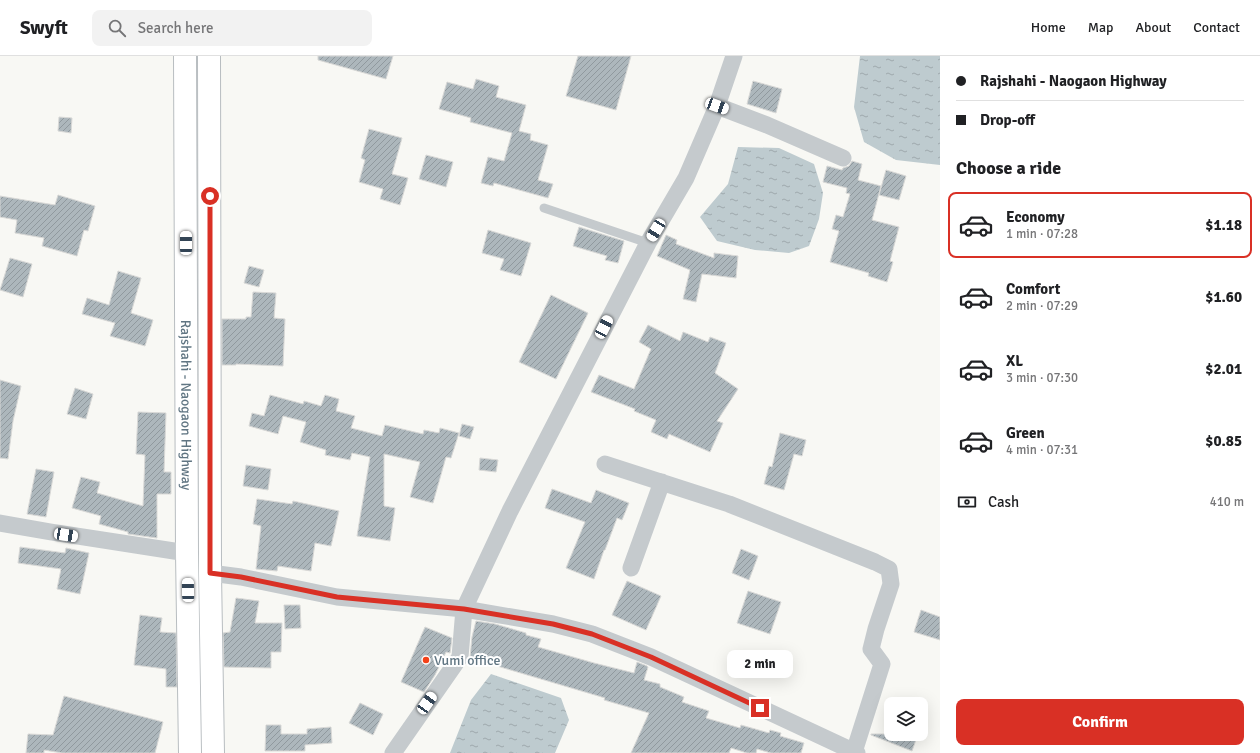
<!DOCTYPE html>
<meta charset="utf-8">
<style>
body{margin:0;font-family:Signika,sans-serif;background:#f2f2f2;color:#202124;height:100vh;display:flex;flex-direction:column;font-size:15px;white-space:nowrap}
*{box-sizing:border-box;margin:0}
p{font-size:13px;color:#757577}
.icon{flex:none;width:22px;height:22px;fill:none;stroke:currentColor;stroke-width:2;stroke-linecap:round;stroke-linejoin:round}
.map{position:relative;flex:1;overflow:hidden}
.details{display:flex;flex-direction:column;background:#fff;width:320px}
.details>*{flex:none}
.guide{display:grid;align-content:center;height:88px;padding:0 16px;background:#fff}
.fabs{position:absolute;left:884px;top:641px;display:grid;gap:8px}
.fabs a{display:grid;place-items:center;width:44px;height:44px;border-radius:8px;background:#fff;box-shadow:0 4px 16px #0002;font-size:20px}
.end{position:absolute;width:18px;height:18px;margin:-9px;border:5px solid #d93025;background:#fff;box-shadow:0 0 0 2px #fff}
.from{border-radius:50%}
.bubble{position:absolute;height:28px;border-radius:8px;background:#fff;box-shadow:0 4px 16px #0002;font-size:13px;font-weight:700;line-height:28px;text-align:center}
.car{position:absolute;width:12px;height:24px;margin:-12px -6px;border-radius:5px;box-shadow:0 0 3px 1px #0007;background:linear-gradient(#fff 24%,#345 0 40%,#fff 0 76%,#345 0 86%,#fff 0)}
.guide b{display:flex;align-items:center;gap:14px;height:38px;font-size:15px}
.guide b+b{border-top:1px solid #e0e0e0}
.guide i{width:10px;height:10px;background:#202124}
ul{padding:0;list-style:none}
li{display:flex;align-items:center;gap:12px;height:66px;margin:0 8px 6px;padding:0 8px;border:2px solid transparent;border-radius:8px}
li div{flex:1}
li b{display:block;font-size:15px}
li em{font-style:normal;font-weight:700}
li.selected{border-color:#d93025}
li>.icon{width:36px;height:36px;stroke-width:1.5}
h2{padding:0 16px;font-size:18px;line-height:48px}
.pay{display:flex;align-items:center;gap:10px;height:44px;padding:0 16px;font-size:15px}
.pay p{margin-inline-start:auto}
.button{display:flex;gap:8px;margin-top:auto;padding:8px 16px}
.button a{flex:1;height:46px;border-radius:8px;background:#d93025;color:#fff;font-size:16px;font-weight:700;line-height:46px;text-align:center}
header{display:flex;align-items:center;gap:24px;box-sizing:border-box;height:56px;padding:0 20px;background:#fff;border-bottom:1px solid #e0e0e0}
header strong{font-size:19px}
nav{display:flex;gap:22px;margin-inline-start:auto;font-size:14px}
.search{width:280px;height:36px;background:#f2f2f2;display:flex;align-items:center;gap:10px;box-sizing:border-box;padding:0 14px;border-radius:8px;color:#757577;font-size:15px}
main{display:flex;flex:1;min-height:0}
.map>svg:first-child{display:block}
.water{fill:url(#water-ripples)}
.building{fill:url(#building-hatch);stroke:#d9d9d7}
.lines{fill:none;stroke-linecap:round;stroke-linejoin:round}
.primary-casing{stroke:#b8bdc0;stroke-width:24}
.lane{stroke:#c5cacd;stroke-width:9}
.street{stroke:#c5cacd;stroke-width:17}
.primary{stroke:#fff;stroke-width:22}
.route{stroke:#d93025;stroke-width:5}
.poi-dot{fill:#f44118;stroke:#fff;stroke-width:1.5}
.labels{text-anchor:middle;stroke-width:4;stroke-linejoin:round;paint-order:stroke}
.street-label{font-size:14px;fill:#607582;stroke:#fff}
.poi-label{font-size:14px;fill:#607582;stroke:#fff;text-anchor:start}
</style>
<header>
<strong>Swyft</strong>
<div class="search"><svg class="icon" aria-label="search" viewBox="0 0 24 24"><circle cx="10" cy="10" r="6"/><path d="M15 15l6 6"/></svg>Search here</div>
<nav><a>Home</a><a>Map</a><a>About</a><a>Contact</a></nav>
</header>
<main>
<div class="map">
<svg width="940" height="697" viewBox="0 0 940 697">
<defs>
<pattern id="water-ripples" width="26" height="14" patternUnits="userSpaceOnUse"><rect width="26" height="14" fill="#becbcf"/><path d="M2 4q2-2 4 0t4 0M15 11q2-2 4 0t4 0" fill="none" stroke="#9ea9ad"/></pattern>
<pattern id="building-hatch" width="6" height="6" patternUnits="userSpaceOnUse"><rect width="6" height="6" fill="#adb7bc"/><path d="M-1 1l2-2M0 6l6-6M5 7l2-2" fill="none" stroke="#90999e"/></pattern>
</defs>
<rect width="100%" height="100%" fill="#f8f8f4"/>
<path class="water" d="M 860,0 L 940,0 L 940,109 L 896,104 L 864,86 L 854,51 Z
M 738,91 L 779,92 L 814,108 L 823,137 L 819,163 L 809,190 L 789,197 L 755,194 L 717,185 L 700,161 L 728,128 Z
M 491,618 L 561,642 L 569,664 L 555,697 L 450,697 L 471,644 Z"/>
<path class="building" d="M 318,0 L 393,0 L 386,23 L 318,4 Z
M 578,0 L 631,0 L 616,54 L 566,40 Z
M 476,23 L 499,30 L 496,41 L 526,49 L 519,75 L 531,78 L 530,84 L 548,89 L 538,124 L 553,128 L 548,142 L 494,127 L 493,130 L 481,127 L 488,101 L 504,105 L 512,77 L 470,66 L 471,62 L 439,53 L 447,26 L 473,33 Z
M 753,25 L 782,33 L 776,57 L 747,48 Z
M 59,61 L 72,62 L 71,77 L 58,75 Z
M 369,73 L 402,82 L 392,118 L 408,122 L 400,149 L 380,143 L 383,133 L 359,126 L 365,104 L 361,102 Z
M 426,99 L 453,106 L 446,131 L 419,123 Z
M 852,105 L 862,108 L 858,124 L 881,130 L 872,164 L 899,171 L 890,205 L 893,206 L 887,226 L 868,220 L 869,217 L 830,206 L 839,175 L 832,173 L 836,159 L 843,161 L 850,138 L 846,137 L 847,132 L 823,126 L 827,110 L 842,114 L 843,112 L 849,110 Z
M 886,114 L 906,120 L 899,144 L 879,139 Z
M 58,139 L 95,150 L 88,175 L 84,174 L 77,200 L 42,190 L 44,182 L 15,177 L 17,164 L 0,161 L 0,140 L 55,149 Z
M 579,171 L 624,185 L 618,207 L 605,204 L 607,200 L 573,190 Z
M 488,174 L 531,187 L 521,220 L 500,214 L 504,203 L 482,197 Z
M 666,179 L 677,184 L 676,188 L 714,202 L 714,197 L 738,200 L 736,222 L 702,218 L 696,246 L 683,243 L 690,214 L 657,200 Z
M 10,202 L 32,208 L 23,241 L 0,234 Z
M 249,210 L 264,214 L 259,231 L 244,227 Z
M 118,215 L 141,222 L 131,257 L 153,264 L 145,290 L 110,280 L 115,267 L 82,258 L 87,242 L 109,249 Z
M 253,236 L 276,237 L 274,262 L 285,263 L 283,310 L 236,308 L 236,309 L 222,309 L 222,263 L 246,263 L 246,261 L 251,261 Z
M 551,239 L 588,257 L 556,323 L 519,306 Z
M 648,269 L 680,285 L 683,276 L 708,286 L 710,281 L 726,287 L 715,317 L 738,333 L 717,365 L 723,367 L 710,396 L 669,378 L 667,383 L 651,376 L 656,364 L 634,355 L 635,353 L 591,336 L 599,319 L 634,333 L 651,293 L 639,286 Z
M 0,324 L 21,330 L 13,365 L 8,403 L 0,402 Z
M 75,332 L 93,338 L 86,363 L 67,358 Z
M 270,339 L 303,348 L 304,345 L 321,350 L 325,339 L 339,343 L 336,355 L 355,360 L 351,372 L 382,380 L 385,369 L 423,378 L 424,374 L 439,377 L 440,372 L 459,377 L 451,402 L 446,401 L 433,447 L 410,441 L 420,406 L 384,398 L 384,450 L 395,452 L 390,485 L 357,480 L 370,401 L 352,397 L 350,404 L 325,399 L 326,394 L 300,386 L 306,366 L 283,360 L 278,378 L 249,370 L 252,357 L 264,360 Z
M 138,356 L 166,357 L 164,416 L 171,416 L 171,438 L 157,438 L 157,482 L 128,478 L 128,476 L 99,468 L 101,460 L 72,452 L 81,421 L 100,426 L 97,437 L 143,450 L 145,399 L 136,398 Z
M 462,368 L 474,371 L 470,383 L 459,380 Z
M 780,377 L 806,384 L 802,400 L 794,398 L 784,434 L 764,428 L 769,410 L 772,411 Z
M 480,402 L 498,404 L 496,416 L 479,414 Z
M 246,409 L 271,413 L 268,434 L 243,430 Z
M 36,413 L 54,416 L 46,461 L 27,458 Z
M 552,433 L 591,447 L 596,434 L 629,447 L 622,464 L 617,462 L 605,494 L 604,494 L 594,523 L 566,512 L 585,466 L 545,452 Z
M 257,443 L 292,448 L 293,445 L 339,455 L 331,490 L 315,487 L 311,515 L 278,510 L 277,515 L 256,513 L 261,470 L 253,468 Z
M 20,491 L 65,497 L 66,492 L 89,497 L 80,538 L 57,533 L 61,513 L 18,507 Z
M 741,493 L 758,500 L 749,524 L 732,517 Z
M 627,525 L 661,540 L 646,574 L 612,559 Z
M 748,535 L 781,546 L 770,578 L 737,567 Z
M 236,542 L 259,545 L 255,567 L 282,567 L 281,596 L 271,596 L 271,612 L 224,611 L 223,577 L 230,576 Z
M 284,549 L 300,549 L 301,572 L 285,573 Z
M 921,554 L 940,561 L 940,584 L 914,576 Z
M 140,559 L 162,562 L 160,576 L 176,577 L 177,631 L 166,631 L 166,613 L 134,609 Z
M 476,565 L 495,568 L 526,577 L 526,579 L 541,583 L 538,591 L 594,607 L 634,617 L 637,606 L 647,610 L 648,611 L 644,624 L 660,628 L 660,631 L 684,641 L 682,646 L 709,655 L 706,662 L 740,672 L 741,669 L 769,677 L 770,674 L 781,677 L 780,680 L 804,687 L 801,697 L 771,697 L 757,693 L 756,697 L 747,697 L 731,692 L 729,697 L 631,697 L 649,657 L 604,644 L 605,642 L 470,602 L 472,581 Z
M 425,571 L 452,582 L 450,597 L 446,596 L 435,619 L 424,636 L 401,626 Z
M 64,640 L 163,666 L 155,697 L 62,697 L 44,694 L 44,697 L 26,697 L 28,678 L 53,679 Z
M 360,647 L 383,658 L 373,679 L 349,667 Z
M 266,669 L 281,669 L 281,678 L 307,678 L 307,673 L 331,671 L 332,687 L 305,689 L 305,695 L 265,695 Z
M 871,678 L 918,678 L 912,695 L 871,679 Z"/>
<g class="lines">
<defs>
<g id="primary">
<path id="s1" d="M 185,0 L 187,497 L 190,697"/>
<path d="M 209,0 L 210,517 L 213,697"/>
</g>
</defs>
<use href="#primary" class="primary-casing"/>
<path class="lane" d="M 544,152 L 648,187"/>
<path class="street" d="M 717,50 L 767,69 L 843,102
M 605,408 L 729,448 L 875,506 L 889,513 L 891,528 L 876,573 L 871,593 L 882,608 L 854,696
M 0,467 L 51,476 L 187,497
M 631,512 L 662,426
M 210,517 L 241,521 L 337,541 L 464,553 L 553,568 L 592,578 L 651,601 L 857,697
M 393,697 L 460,601 L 464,553 L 510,455 L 648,187 L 686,122 L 717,50 L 734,0"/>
<use href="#primary" class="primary"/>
</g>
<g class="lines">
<path class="route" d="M 210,140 L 210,517 L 241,521 L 337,541 L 464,553 L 553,568 L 592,578 L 651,601 L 760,652"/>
</g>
<circle class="poi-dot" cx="426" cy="604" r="4"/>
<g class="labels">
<g class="street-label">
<text dy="5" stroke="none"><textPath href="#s1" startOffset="349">Rajshahi - Naogaon Highway</textPath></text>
</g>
<g class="poi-label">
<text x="434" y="609">Vumi office</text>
</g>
</g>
</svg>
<div class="fabs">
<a><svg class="icon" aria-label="layers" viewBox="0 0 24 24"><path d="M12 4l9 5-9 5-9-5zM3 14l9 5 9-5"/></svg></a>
</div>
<i class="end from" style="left:210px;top:140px"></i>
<i class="end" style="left:760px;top:652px"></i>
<div class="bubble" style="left:727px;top:594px;width:66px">2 min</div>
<i class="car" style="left:717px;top:50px;rotate:110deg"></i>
<i class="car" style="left:656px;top:174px;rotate:211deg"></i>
<i class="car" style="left:186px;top:187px;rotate:0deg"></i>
<i class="car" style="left:604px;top:271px;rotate:27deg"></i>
<i class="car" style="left:66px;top:479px;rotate:99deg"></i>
<i class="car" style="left:188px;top:534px;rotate:359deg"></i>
<i class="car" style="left:427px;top:647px;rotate:35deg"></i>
</div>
<section class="details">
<div class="guide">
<b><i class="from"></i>Rajshahi - Naogaon Highway</b>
<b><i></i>Drop-off</b>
</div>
<h2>Choose a ride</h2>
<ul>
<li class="selected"><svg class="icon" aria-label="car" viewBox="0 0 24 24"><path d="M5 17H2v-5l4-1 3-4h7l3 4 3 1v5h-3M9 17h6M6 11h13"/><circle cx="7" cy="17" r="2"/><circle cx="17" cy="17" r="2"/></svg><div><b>Economy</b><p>1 min · 07:28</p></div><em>$1.18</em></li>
<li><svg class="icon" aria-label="car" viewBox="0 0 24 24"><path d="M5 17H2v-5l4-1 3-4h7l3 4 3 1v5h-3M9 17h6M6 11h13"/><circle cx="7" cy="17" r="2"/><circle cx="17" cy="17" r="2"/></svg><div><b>Comfort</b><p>2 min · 07:29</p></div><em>$1.60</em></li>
<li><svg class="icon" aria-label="car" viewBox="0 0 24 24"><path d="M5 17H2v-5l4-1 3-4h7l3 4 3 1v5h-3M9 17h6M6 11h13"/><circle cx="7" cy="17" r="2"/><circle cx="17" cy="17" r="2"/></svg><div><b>XL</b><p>3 min · 07:30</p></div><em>$2.01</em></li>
<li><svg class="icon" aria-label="car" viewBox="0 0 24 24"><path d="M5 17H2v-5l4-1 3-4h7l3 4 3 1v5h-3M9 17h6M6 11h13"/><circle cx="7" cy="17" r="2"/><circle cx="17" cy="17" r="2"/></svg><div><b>Green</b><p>4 min · 07:31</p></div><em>$0.85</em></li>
</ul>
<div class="pay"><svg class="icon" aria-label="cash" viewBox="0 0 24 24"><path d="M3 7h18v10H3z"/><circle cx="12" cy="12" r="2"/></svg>Cash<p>410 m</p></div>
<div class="button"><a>Confirm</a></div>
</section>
</main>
